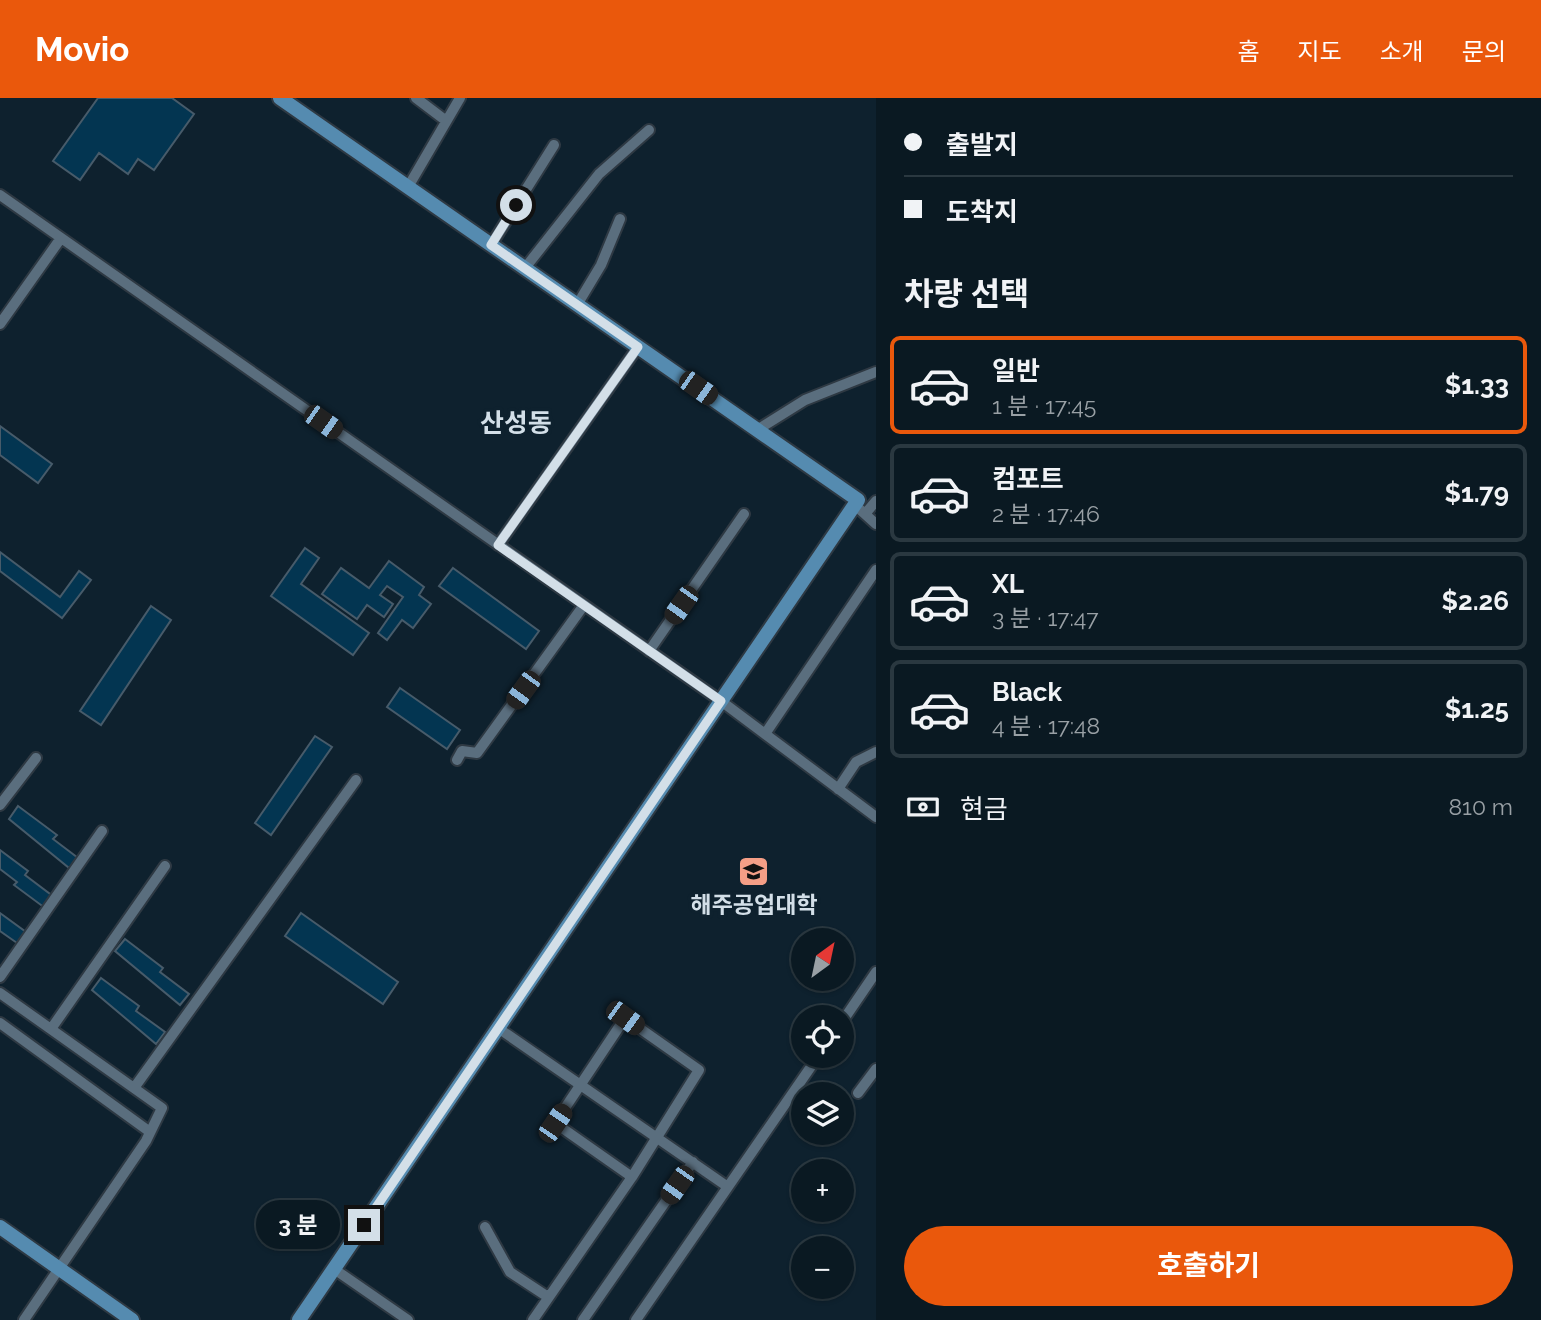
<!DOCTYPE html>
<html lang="ko">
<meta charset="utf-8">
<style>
body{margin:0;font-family:Raleway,"Noto Sans KR",sans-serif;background:#13222a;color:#f1f3f6;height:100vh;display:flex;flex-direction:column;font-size:26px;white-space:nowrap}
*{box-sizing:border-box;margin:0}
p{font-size:23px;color:#99a0a5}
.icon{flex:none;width:38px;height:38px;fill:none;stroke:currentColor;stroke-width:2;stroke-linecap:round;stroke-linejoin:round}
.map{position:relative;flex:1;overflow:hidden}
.details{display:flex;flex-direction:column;background:#0a1922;width:665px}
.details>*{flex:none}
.banner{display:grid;align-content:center;height:154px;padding:0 28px;background:#0a1922}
.needle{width:46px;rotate:33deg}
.fabs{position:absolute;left:791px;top:830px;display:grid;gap:14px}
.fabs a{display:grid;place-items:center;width:63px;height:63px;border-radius:50%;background:#0a1922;box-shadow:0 2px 5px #0004,0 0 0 2px #2a3840;font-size:35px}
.end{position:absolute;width:32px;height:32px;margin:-16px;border:9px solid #d3dfe8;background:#111;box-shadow:0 0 0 4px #111}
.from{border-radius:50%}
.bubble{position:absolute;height:49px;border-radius:24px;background:#0a1922;box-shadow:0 2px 5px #0004,0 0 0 2px #2a3840;font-size:23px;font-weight:700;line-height:49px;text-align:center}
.car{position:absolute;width:21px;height:42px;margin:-21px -10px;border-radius:9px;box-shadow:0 0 5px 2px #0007;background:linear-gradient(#222 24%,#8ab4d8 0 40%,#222 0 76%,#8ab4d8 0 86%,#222 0)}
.banner b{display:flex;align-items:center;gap:24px;height:66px;font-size:26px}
.banner b+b{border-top:2px solid #2a3840}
.banner i{width:18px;height:18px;background:#f1f3f6}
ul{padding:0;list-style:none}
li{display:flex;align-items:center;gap:21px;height:98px;margin:0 14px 10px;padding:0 14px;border:4px solid #2a3840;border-radius:10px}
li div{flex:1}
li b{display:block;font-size:26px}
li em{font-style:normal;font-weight:700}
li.on{border-color:#ea580c}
li>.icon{width:63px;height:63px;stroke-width:1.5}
h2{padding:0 28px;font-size:32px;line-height:84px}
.pay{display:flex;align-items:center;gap:18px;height:77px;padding:0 28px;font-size:26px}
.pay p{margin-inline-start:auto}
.primary-button{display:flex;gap:14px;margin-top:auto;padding:14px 28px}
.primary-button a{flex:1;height:80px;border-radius:42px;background:#ea580c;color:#fff;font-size:28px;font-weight:700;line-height:80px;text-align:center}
header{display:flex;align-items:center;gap:42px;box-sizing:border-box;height:98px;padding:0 35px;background:#ea580c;color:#fff}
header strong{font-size:33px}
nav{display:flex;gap:38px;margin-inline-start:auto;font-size:24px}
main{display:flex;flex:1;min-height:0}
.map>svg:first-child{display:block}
.building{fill:#033551;stroke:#475b6a;stroke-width:2}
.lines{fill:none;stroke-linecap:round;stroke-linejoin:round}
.minor-casing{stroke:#2e3943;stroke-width:14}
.major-casing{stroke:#2e3943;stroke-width:18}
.minor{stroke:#5a6e7e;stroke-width:10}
.major{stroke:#558bb0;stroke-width:14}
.route{stroke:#d3dfe8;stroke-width:9}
.labels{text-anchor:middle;stroke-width:7;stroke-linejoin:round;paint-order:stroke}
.poi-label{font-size:23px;font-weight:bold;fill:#d3dfe8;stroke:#0e212e}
.quarter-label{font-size:26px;font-weight:bold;fill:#d3dfe8;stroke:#0e212e}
</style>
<header>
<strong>Movio</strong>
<nav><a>홈</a><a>지도</a><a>소개</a><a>문의</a></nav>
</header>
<main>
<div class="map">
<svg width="876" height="1222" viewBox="0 0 876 1222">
<rect width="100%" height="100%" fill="#0e212e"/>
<path class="building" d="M 98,0 L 172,0 L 194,16 L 154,72 L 138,61 L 128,76 L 99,55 L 80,82 L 53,63 Z
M 0,328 L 52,366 L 38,385 L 0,357 Z
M 305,450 L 319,460 L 301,486 L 369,535 L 353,557 L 271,498 Z
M 0,454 L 60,499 L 79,473 L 91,482 L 62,520 L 0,473 Z
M 389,463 L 424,489 L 419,497 L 431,506 L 413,530 L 402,522 L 387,542 L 378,535 L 403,499 L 387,488 L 380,497 L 393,506 L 384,519 L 367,507 L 357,521 L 322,496 L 341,470 L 369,490 Z
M 453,470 L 539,533 L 526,551 L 439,488 Z
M 151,508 L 171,522 L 101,627 L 80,613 Z
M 400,590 L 460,632 L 447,651 L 387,609 Z
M 315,638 L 332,649 L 271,737 L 255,725 Z
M 18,708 L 57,737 L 53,741 L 82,763 L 74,774 L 9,721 Z
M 0,752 L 28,773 L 25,777 L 54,799 L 45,810 L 14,787 L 17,784 L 0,771 Z
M 0,815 L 26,834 L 17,845 L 0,833 Z
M 301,815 L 398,884 L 383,906 L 285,838 Z
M 125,841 L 163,870 L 160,874 L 189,896 L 180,907 L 115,853 Z
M 101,880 L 139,908 L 136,913 L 165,934 L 156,946 L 92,892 Z"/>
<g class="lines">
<defs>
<path id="minor" d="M 416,0 L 445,22
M 408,89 L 460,0
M 0,97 L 721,603 L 876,719
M 491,147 L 554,47
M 525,170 L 599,76 L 649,32
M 577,207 L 601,167 L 620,121
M 0,226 L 61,140
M 757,332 L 805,302 L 876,274
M 855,407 L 876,426
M 865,416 L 876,403
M 498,447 L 638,249
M 649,553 L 744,416
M 765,636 L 876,472
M 457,662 L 462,653 L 477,655 L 584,507
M 838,691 L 856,664 L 876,654
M 0,707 L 36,660
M 0,879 L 102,733
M 0,895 L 162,1010 L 146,1043 L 24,1222
M 842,924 L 876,874
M 0,925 L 150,1034
M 498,930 L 728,1089
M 51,931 L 165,768
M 134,990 L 356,682
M 858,995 L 876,971
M 485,1129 L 510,1174 L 548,1199
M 334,1171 L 408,1222
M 533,1222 L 632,1079 L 555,1025 L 625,920 L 699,972 L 632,1079
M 583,1222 L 693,1064
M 636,1222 L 819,957"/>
<path id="major" d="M 280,0 L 858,402 L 299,1222
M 0,1129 L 132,1222"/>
</defs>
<use href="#minor" class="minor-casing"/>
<use href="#major" class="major-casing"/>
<use href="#minor" class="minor"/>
<use href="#major" class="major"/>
</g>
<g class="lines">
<path class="route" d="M 364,1127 L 721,603 L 498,447 L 638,249 L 491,147 L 516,107"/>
</g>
<defs>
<symbol id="university-square" viewBox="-11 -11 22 22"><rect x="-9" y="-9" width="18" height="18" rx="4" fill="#f49e86" stroke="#0e212e"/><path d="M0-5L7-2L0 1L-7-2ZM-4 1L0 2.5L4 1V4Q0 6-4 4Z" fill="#111"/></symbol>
</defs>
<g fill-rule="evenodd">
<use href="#university-square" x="736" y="756" width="35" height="35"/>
</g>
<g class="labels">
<g class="poi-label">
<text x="754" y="815">해주공업대학</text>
</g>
<g class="quarter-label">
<text x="516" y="334">산성동</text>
</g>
</g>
</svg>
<div class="fabs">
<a><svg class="needle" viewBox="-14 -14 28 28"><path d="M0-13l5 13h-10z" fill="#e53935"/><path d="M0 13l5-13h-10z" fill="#99a0a5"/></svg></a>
<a><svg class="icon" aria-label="locate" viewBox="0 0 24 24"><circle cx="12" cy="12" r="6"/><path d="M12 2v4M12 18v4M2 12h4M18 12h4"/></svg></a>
<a><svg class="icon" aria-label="layers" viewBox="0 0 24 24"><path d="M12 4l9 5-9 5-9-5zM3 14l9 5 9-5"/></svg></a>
<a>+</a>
<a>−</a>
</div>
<i class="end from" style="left:516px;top:107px"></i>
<i class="end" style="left:364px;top:1127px"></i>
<div class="bubble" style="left:256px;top:1102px;width:84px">3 분</div>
<i class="car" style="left:698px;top:290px;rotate:125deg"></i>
<i class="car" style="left:323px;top:324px;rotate:125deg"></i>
<i class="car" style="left:681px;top:507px;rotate:215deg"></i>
<i class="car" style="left:523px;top:592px;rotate:216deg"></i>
<i class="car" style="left:625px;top:920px;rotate:126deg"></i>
<i class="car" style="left:555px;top:1025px;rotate:34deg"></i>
<i class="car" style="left:677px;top:1087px;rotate:215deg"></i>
</div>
<section class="details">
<div class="banner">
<b><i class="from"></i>출발지</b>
<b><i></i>도착지</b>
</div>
<h2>차량 선택</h2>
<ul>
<li class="on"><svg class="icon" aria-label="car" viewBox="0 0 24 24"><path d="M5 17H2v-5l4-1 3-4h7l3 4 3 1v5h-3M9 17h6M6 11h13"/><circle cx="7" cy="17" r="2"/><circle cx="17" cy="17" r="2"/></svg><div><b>일반</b><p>1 분 · 17:45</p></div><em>$1.33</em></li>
<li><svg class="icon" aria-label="car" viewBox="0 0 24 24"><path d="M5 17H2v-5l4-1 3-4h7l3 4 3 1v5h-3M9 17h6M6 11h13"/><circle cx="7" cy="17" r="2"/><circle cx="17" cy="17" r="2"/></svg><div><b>컴포트</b><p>2 분 · 17:46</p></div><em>$1.79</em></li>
<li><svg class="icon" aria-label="car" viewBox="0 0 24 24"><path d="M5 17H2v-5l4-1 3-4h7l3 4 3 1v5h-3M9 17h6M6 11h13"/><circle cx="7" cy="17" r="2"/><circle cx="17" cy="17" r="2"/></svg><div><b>XL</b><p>3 분 · 17:47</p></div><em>$2.26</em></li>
<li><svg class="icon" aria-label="car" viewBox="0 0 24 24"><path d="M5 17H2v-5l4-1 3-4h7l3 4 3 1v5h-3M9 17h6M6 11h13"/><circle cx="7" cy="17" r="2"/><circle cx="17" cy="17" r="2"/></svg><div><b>Black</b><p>4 분 · 17:48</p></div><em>$1.25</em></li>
</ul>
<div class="pay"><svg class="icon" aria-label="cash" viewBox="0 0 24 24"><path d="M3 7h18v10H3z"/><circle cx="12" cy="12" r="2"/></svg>현금<p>810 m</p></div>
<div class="primary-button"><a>호출하기</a></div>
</section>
</main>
